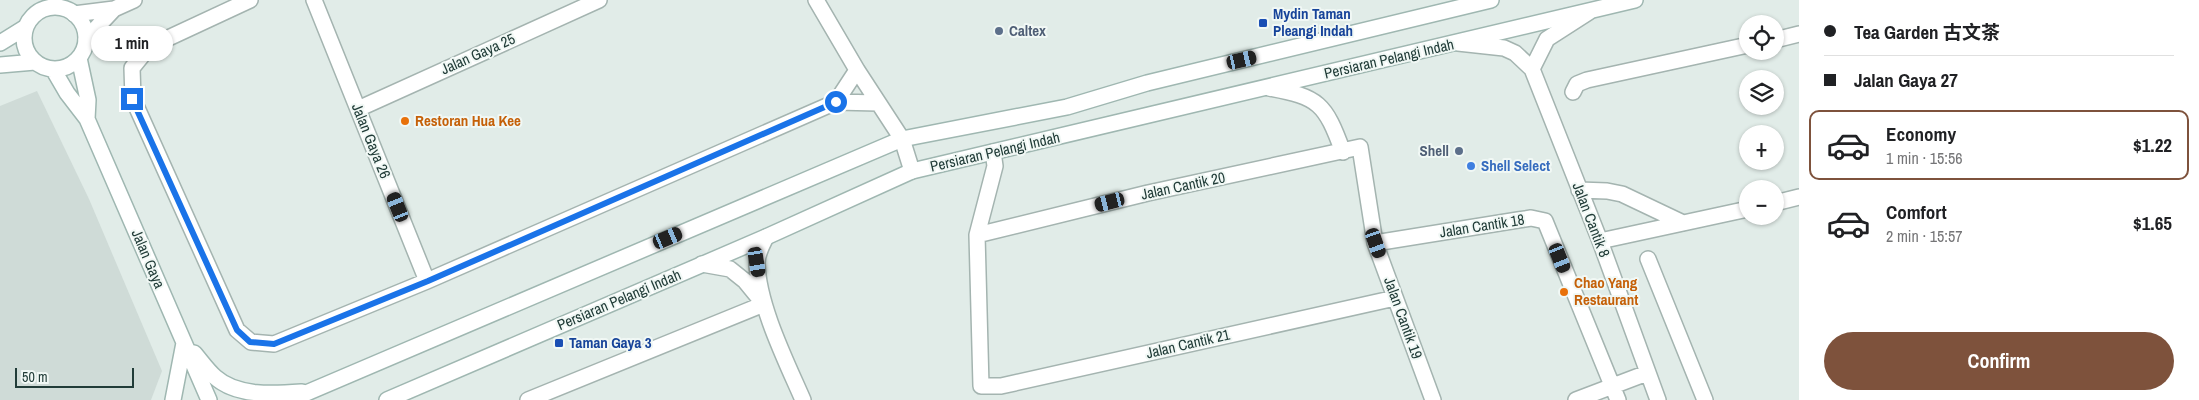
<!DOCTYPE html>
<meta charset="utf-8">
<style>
body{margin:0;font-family:"Archivo Narrow","Noto Sans SC",sans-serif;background:#f2f2f2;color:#202124;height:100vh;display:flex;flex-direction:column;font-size:19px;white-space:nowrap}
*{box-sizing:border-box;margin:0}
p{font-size:16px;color:#757577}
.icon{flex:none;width:28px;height:28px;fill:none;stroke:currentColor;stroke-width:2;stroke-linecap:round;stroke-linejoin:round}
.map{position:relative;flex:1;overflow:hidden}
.details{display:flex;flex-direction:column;background:#fff;width:400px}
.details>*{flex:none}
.hud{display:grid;align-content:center;height:110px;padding:0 25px;background:#fff}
.fabs{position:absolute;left:1739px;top:15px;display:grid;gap:10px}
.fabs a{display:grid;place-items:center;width:45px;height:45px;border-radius:50%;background:#fff;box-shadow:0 1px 4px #0004;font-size:25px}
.scale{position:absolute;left:15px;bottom:12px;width:119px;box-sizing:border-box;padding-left:5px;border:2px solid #213c38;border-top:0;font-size:14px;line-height:18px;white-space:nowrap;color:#213c38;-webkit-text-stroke:4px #f1f8f5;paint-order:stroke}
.end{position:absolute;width:22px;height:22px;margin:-11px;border:6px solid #1a73e8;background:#fff;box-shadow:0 0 0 2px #fff}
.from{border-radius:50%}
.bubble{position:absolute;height:35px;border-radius:18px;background:#fff;box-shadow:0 1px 4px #0004;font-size:16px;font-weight:800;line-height:35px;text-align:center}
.car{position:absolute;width:15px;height:30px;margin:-15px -8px;border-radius:6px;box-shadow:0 0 4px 1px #0007;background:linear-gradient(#222 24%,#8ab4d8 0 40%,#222 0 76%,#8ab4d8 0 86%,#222 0)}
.hud b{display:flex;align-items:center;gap:18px;height:48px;font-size:19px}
.hud b+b{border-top:1px solid #e0e0e0}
.hud i{width:12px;height:12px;background:#202124}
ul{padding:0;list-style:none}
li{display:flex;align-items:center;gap:15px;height:70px;margin:0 10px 8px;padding:0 15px;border:2px solid transparent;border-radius:10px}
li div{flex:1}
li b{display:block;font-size:19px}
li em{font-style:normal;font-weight:800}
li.selected{border-color:#7e523c}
li>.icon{width:45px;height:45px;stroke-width:1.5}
.button{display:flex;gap:10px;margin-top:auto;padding:10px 25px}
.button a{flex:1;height:58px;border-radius:30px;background:#7e523c;color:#fff;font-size:20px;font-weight:800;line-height:58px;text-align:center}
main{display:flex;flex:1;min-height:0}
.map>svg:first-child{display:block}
.built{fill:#cfdbd7}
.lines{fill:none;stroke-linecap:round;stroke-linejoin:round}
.street-casing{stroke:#a4b4b0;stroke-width:18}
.secondary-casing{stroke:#9fb7b1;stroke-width:18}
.street{stroke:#fff;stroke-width:15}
.secondary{stroke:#fff;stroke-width:15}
.route{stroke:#1a73e8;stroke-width:6}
.transit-dot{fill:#1a4fb4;stroke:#f1f8f5;stroke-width:2}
.service-dot{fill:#5c6f8a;stroke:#f1f8f5;stroke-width:2}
.food-dot{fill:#e8710a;stroke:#f1f8f5;stroke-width:2}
.shop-dot{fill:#3f7fe0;stroke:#f1f8f5;stroke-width:2}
.labels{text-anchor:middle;stroke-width:4;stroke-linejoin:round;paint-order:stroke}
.transit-label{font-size:15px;font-weight:bold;fill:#164399;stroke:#f1f8f5;text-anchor:start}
.service-label{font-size:15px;font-weight:bold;fill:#4e5e75;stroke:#f1f8f5;text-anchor:start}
.street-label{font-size:15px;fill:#213c38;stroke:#f1f8f5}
.food-label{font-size:15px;font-weight:bold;fill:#c56008;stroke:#f1f8f5;text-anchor:start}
.shop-label{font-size:15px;font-weight:bold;fill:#366cbe;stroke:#f1f8f5;text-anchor:start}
</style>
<main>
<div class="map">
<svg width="1799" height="400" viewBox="0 0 1799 400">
<rect width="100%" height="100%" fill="#e1ece8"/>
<path class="built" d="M 37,91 L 89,199 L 162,371 L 151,400 L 0,400 L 0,106 Z"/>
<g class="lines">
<defs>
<path id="street" d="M 250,0 L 149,47 L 132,68 L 133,99 L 237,330 L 251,342 L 274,344 L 427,281 L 836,102 L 878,103
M 314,0 L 427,281
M 816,0 L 857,70 L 902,139 L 912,171
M 74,14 L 114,9 L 134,0
M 86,39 L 114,9
M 1775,40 L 1799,34
M 1458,43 L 1504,48 L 1515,53 L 1532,69 L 1600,241 L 1658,400
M 1532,69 L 1547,39 L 1589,12
M 1269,88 C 1319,97 1325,103 1343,152
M 1573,92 L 1577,84 L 1587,80 L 1748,45
M 836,102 L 857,70
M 358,109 L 599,0
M 993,152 L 995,166 L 977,235 L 981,386 L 1001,386 L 1395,298
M 1579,190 L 1607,191 L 1622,194 L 1683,223
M 1775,203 L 1799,197
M 977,235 L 1148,193 L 1360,147 L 1375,243 L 1433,400
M 766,237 C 762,245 757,254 757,263 C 758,305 786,361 803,400
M 1600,241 L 1748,209
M 1375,243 L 1518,220 L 1531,218 L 1545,221 L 1618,400
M 1648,259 L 1705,400
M 702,264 L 730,269 L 745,281 L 763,303
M 528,400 L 764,304
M 1576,400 L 1647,373"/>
<path id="secondary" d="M24 38a31 31 0 1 1 62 0a31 31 0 1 1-62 0Z
M 0,43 L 26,27
M 79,58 L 88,100 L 87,119
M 0,65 L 35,62
M 53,69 L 67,93 L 87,119 L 209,400
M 194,353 C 201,361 207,370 215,377 C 237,397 275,394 302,392
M 173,400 L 184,343
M 290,400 L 902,139 L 1067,107 L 1147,83 L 1491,0
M 387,400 L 766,237 L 912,171 L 1635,0"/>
</defs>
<use href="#street" class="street-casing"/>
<use href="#secondary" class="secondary-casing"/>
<use href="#street" class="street"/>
<use href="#secondary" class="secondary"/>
</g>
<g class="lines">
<path class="route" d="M 132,99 L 237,330 L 250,342 L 274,344 L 428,281 L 836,102"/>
</g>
<g class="transit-dot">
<rect x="1258" y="18" width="10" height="10" rx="2.5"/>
<rect x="554" y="338" width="10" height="10" rx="2.5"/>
</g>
<g class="service-dot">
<circle cx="999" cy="31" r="5"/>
<circle cx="1459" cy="151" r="5"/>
</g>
<g class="food-dot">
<circle cx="405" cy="121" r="5"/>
<circle cx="1564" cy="292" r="5"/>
</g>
<circle class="shop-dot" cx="1471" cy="166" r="5"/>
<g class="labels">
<g class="transit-label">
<text x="1273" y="19">Mydin Taman<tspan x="1273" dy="17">Pleangi Indah</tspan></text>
<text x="569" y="348">Taman Gaya 3</text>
</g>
<g class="service-label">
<text x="1009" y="36">Caltex</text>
<text x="1449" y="156" text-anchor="end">Shell</text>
</g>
<g class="street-label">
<text transform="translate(478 54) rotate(-24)" y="5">Jalan Gaya 25</text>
<text transform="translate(1389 59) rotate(-13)" y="5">Persiaran Pelangi Indah</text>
<text transform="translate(371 141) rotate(68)" y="5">Jalan Gaya 26</text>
<text transform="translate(995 152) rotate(-13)" y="5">Persiaran Pelangi Indah</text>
<text transform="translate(1183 186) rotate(-12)" y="5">Jalan Cantik 20</text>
<text transform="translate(1591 220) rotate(69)" y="5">Jalan Cantik 8</text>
<text transform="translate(1482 226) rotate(-9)" y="5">Jalan Cantik 18</text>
<text transform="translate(148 259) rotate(67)" y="5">Jalan Gaya</text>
<text transform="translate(619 300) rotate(-23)" y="5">Persiaran Pelangi Indah</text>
<text transform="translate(1403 318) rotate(70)" y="5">Jalan Cantik 19</text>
<text transform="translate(1188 344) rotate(-13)" y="5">Jalan Cantik 21</text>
</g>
<g class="food-label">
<text x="415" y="126">Restoran Hua Kee</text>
<text x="1574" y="288">Chao Yang<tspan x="1574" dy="17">Restaurant</tspan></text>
</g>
<g class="shop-label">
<text x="1481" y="171">Shell Select</text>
</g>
</g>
</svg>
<div class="fabs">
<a><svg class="icon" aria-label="locate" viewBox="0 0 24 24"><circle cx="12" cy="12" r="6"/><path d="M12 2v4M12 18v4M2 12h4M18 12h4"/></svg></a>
<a><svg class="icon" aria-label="layers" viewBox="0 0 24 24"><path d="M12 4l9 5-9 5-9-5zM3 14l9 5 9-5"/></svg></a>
<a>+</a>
<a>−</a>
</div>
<div class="scale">50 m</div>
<i class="end from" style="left:836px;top:102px"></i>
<i class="end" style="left:132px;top:99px"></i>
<div class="bubble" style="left:91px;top:26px;width:82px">1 min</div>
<i class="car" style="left:1242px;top:60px;rotate:77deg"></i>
<i class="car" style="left:1110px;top:202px;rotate:256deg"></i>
<i class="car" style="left:398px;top:207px;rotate:338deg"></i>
<i class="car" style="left:668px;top:238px;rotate:67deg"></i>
<i class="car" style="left:1376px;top:243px;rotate:161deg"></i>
<i class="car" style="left:1560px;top:258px;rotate:158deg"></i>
<i class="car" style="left:757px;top:262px;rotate:171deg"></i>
</div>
<section class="details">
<div class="hud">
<b><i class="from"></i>Tea Garden 古文茶</b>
<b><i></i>Jalan Gaya 27</b>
</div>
<ul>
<li class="selected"><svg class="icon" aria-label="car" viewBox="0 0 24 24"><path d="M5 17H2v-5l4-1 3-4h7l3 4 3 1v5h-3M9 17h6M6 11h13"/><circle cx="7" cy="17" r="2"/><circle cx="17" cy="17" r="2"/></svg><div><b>Economy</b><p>1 min · 15:56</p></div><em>$1.22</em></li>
<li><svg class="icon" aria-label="car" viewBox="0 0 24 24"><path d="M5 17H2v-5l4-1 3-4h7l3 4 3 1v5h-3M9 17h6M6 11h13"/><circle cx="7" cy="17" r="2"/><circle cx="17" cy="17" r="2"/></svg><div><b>Comfort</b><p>2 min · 15:57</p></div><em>$1.65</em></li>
</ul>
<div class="button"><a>Confirm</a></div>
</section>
</main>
